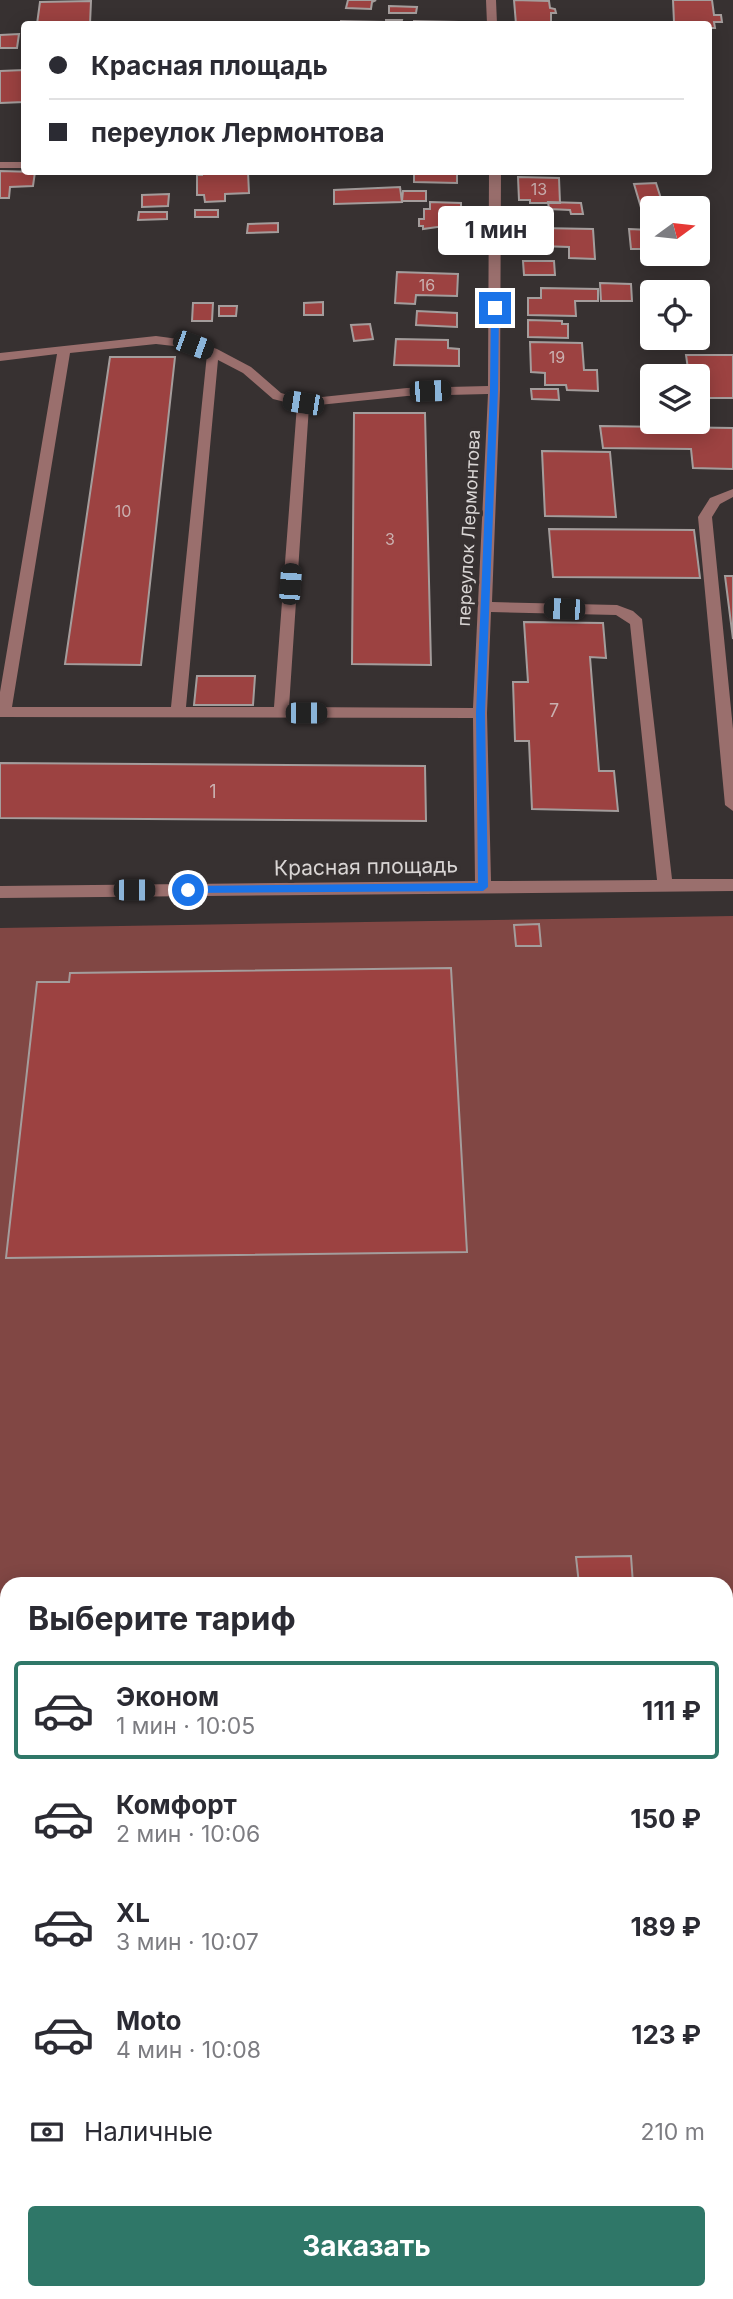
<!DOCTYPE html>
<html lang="ru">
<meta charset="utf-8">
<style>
body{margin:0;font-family:Inter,sans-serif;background:#f2f2f3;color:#2b2b33;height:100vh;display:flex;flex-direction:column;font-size:26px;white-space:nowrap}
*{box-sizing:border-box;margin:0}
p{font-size:23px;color:#7c7c81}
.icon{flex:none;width:38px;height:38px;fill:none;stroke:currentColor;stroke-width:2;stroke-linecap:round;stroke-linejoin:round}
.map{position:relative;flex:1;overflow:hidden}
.sheet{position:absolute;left:0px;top:1577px;width:733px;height:723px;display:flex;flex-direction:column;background:#fff;border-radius:21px 21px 0 0;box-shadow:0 4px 18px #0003}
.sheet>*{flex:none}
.guide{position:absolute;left:21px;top:21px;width:691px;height:154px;border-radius:7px;box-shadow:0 4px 18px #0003;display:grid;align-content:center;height:154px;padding:0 28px;background:#fff}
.needle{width:46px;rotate:75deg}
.fabs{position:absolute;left:640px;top:196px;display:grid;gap:14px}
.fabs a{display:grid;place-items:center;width:70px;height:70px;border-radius:7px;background:#fff;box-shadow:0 4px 18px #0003;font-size:35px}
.end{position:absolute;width:32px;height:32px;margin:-16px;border:9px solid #1a73e8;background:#fff;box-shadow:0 0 0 4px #fff}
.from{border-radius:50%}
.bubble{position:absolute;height:49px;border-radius:7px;background:#fff;box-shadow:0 4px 18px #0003;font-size:23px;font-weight:700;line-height:49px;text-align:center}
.car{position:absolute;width:21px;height:42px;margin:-21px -10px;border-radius:9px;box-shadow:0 0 5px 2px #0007;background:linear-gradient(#222 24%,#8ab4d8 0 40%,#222 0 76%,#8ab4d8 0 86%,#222 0)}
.guide b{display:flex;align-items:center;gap:24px;height:66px;font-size:26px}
.guide b+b{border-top:2px solid #e1e1e2}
.guide i{width:18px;height:18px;background:#2b2b33}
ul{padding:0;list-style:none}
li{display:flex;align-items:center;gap:21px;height:98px;margin:0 14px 10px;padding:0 14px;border:4px solid transparent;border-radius:7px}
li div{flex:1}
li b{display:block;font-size:26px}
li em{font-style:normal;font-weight:700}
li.current{border-color:#2f7768}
li>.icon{width:63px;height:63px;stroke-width:1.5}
h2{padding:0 28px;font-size:32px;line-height:84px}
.pay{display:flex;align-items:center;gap:18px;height:77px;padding:0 28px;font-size:26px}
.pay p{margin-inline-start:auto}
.primary-button{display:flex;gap:14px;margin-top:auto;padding:14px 28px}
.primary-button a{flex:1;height:80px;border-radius:7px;background:#2f7768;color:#fff;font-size:28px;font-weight:700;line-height:80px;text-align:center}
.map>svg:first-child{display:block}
.green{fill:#814744;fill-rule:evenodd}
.building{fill:#9c4241;stroke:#a49d9c;stroke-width:2}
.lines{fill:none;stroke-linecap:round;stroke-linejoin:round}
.minor{fill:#9a6f6d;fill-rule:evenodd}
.route{fill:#1a73e8}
.labels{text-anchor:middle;stroke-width:7;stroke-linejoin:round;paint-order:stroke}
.far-number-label{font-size:16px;fill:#cab0af}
.far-street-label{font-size:18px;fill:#d9d5d4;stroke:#373131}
.number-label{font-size:18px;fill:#cab0af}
.street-label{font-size:21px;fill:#d9d5d4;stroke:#373131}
</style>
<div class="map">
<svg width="733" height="2299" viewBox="0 0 733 2299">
<rect width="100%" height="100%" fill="#373131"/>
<path class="green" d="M 733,916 L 733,2299 L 0,2299 L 0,928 ZM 7,1584 L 726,1584 L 726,2292 L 7,2292 Z"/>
<path class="building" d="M 348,0 L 376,0 L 372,2 L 371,9 L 346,8 Z
M 514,0 L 549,1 L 550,8 L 555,9 L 556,13 L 551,13 L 551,24 L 516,24 Z
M 673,0 L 712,0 L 714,15 L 721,15 L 722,22 L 714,22 L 715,28 L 709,28 L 709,24 L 668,24 L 668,22 L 674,22 Z
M 91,1 L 90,24 L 37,24 L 40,2 Z
M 389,6 L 417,7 L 416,13 L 389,13 Z
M 386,20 L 402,20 L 401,24 L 341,24 L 341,21 L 386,22 Z
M 414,21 L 458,22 L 458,24 L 414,24 Z
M 19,34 L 17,48 L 0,48 L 0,35 Z
M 24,70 L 24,102 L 0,103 L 0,71 Z
M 0,171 L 35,172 L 33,186 L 10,187 L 9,198 L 0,198 Z
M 202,172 L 248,172 L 249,193 L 225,194 L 225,201 L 205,202 L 204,195 L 197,195 L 197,175 L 202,175 Z
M 414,172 L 457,172 L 457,183 L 414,182 Z
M 518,177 L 559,178 L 560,203 L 530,203 L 530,200 L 519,200 Z
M 656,183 L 664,208 L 642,211 L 634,184 Z
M 400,187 L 402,202 L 334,204 L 334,190 Z
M 403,191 L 426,191 L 426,201 L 402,201 Z
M 169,194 L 168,206 L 142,207 L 142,195 Z
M 430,202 L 461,203 L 461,220 L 445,220 L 445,226 L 423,229 L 423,226 L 419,226 L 419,219 L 424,219 L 424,209 L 430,209 Z
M 548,202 L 581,203 L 583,214 L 571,214 L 570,210 L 549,209 Z
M 195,210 L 218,210 L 218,217 L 195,217 Z
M 139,212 L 167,212 L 167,219 L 138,220 Z
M 278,223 L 278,232 L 247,233 L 248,224 Z
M 539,228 L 593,229 L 595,259 L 569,258 L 569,247 L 540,246 Z
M 629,229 L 650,230 L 653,234 L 653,249 L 631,249 Z
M 523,261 L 554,261 L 555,275 L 524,275 Z
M 397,272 L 458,274 L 457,296 L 416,295 L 415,304 L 395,303 Z
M 600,283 L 631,284 L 632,301 L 601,301 Z
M 541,288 L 598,289 L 598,301 L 575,301 L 576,316 L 528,315 L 528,298 L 541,298 Z
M 323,302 L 323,315 L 304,315 L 304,303 Z
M 193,303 L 213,303 L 212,321 L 192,321 Z
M 219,306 L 237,306 L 236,316 L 219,316 Z
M 417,311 L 457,313 L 457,327 L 416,325 Z
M 528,320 L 562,321 L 562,324 L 568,324 L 568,338 L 528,337 Z
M 370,324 L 373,339 L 354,341 L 351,325 Z
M 396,339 L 448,340 L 448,348 L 459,349 L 459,366 L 394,365 Z
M 530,342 L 582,343 L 584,370 L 597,370 L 598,391 L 567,390 L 566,385 L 545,385 L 545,373 L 531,372 Z
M 686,355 L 733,355 L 733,398 L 698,398 L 698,376 L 689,376 Z
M 110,357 L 175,357 L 141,665 L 65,664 Z
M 531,389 L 558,389 L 559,400 L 532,399 Z
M 354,413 L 425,413 L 431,665 L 352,664 Z
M 600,426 L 733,428 L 733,469 L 693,468 L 691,449 L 603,448 Z
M 542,451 L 610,452 L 616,517 L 545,516 Z
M 549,529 L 694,530 L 700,578 L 553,577 Z
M 725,576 L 733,576 L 733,639 Z
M 524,622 L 603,623 L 606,658 L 590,657 L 599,771 L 614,771 L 618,811 L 532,809 L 529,741 L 515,741 L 513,682 L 528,682 Z
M 197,676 L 255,676 L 253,705 L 194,705 Z
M 0,763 L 425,766 L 426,821 L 0,818 Z
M 539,924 L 541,946 L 516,946 L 514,925 Z
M 451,968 L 467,1252 L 6,1258 L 37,982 L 69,982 L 70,973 Z
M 631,1556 L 633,1584 L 579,1584 L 576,1557 Z"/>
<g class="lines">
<path class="minor" d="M 486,0 L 496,0 L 497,24 L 487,24 Z
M 0,162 L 24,162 L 24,168 L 0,168 Z
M 489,172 L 501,172 L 500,390 L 492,602 L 617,605 L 633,611 L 642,619 L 672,879 L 733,879 L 733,891 L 0,898 L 0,886 L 475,881 L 473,718 L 0,717 L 0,692 L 57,354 L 0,361 L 0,353 L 156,336 L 193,341 L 217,349 L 251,367 L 281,393 L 303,399 L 407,388 L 488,386 ZM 156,344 L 191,348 L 207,354 L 171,707 L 12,707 L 70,353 ZM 218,360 L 243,373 L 273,399 L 297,405 L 274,707 L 186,707 ZM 488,394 L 473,708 L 289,707 L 309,406 L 407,396 ZM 491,612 L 616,615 L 630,624 L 657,880 L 491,881 L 487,713 Z
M 733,489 L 733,497 L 720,504 L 712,517 L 733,729 L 733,811 L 725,805 L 698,517 L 710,498 Z"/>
</g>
<path class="route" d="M 495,306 L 499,308 L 498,390 L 485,713 L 488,887 L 483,891 L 184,893 L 184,887 L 188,886 L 478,883 L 476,713 L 490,390 L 491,308 Z"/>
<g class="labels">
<g class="far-number-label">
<text x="539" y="195">13</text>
<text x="427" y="291">16</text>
<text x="557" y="363">19</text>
<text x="123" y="517">10</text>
<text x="390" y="545">3</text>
</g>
<g class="far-street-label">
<text transform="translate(469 528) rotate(-87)" y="6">переулок Лермонтова</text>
</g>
<g class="number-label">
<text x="554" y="717">7</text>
<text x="213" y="798">1</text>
</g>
<g class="street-label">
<text transform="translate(366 867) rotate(-1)" y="7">Красная площадь</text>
</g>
</g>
</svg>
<div class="fabs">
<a><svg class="needle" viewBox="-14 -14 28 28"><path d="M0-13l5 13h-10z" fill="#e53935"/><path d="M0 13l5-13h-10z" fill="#7c7c81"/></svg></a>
<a><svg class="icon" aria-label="locate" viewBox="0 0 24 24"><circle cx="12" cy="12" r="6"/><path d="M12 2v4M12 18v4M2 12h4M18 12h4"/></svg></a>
<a><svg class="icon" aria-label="layers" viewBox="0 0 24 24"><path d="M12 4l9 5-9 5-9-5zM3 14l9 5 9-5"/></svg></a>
</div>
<i class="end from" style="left:188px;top:890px"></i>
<i class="end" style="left:495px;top:308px"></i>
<div class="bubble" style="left:438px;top:206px;width:116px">1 мин</div>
<i class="car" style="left:193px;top:345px;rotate:110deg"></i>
<i class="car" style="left:430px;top:391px;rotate:88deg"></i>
<i class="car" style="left:303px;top:403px;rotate:279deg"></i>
<i class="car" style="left:290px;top:584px;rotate:4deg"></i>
<i class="car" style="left:564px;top:609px;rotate:272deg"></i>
<i class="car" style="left:306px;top:713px;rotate:90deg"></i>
<i class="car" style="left:134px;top:890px;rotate:90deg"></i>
<div class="guide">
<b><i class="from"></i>Красная площадь</b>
<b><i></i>переулок Лермонтова</b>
</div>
<section class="sheet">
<h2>Выберите тариф</h2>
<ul>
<li class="current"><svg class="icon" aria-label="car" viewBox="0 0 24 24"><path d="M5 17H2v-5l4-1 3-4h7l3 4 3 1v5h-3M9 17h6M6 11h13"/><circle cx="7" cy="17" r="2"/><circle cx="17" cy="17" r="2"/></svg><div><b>Эконом</b><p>1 мин · 10:05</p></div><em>111 ₽</em></li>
<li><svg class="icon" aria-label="car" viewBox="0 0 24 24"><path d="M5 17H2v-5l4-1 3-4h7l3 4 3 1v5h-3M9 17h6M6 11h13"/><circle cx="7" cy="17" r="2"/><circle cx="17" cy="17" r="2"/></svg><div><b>Комфорт</b><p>2 мин · 10:06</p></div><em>150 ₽</em></li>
<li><svg class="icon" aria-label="car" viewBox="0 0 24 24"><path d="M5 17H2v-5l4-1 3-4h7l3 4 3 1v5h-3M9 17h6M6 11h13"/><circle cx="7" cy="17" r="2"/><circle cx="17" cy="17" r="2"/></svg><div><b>XL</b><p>3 мин · 10:07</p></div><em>189 ₽</em></li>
<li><svg class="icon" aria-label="car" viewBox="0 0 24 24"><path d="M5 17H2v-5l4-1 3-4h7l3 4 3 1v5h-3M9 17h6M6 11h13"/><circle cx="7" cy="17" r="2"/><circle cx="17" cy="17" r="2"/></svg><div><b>Moto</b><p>4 мин · 10:08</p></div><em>123 ₽</em></li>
</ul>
<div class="pay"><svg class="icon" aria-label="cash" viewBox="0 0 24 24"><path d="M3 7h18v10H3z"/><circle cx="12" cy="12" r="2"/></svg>Наличные<p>210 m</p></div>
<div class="primary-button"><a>Заказать</a></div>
</section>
</div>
